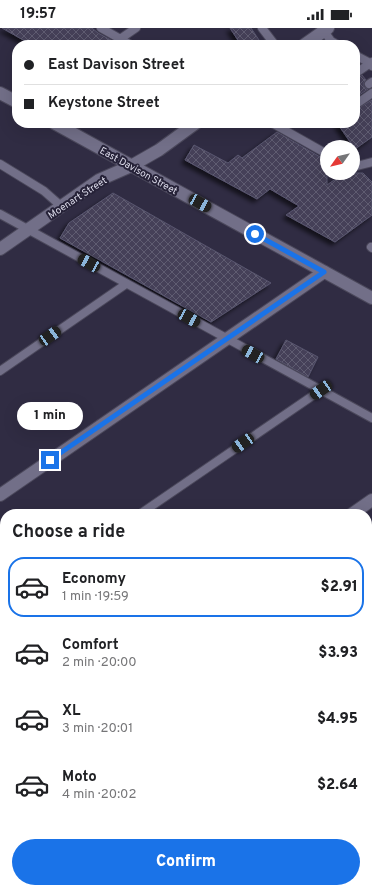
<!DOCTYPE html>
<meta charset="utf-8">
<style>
body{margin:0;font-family:Overpass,sans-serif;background:#f6f6f6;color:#202124;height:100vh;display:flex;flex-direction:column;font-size:15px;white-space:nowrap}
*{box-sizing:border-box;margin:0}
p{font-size:13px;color:#757577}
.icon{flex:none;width:22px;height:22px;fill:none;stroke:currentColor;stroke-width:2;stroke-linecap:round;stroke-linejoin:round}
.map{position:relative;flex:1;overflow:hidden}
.details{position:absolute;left:0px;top:481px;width:372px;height:384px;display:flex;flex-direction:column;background:#fff;border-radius:16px 16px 0 0;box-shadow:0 4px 16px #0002}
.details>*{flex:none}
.hud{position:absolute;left:12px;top:12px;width:348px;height:88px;border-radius:16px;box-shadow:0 4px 16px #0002;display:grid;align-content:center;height:88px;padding:0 12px;background:#fff}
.needle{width:26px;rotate:236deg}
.buttons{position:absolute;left:320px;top:112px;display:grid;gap:8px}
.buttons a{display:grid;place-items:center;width:40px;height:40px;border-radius:50%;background:#fff;box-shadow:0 4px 16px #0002;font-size:20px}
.end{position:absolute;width:18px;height:18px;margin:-9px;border:5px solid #1a73e8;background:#fff;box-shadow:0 0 0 2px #fff}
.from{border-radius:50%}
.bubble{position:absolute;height:28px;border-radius:14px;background:#fff;box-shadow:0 4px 16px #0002;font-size:13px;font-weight:800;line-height:28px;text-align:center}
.car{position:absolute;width:12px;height:24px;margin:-12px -6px;border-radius:5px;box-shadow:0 0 3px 1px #0007;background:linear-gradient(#222 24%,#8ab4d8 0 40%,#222 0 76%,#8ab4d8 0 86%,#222 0)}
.hud b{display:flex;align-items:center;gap:14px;height:38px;font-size:15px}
.hud b+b{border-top:1px solid #e0e0e0}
.hud i{width:10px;height:10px;background:#202124}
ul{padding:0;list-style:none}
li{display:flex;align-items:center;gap:12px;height:60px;margin:0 8px 6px;padding:0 4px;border:2px solid transparent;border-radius:16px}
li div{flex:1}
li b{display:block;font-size:15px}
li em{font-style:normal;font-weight:800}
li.active{border-color:#1a73e8}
li>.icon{width:36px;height:36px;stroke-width:1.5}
h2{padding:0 12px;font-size:18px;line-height:48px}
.button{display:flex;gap:8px;margin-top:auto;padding:8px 12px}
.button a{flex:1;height:46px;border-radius:24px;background:#1a73e8;color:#fff;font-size:16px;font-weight:800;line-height:46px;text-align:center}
.status{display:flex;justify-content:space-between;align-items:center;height:28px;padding:0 20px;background:#fff;direction:ltr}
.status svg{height:11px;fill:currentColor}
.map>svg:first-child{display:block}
.green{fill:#554117}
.building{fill:url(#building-cross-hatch);stroke:#59566f;filter:url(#shadow)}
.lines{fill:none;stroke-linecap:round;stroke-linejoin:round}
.lane-casing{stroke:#4b485b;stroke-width:10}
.street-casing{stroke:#4b485b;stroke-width:14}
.secondary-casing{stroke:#4b485b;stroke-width:14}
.path{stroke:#7e7c8f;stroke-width:2.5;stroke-dasharray:2 3;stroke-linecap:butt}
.lane{stroke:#726f88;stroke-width:8}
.street{stroke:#726f88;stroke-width:12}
.secondary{stroke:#726f88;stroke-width:12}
.route{stroke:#1a73e8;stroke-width:5}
.labels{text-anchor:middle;stroke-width:4;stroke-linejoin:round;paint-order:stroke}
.street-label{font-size:10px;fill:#dddceb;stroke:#262238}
</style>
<div class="status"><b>19:57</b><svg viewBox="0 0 49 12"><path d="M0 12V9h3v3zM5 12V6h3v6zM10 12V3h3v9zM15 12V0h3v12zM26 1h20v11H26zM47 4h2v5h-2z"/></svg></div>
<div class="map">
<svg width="372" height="865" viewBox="0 0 372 865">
<defs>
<pattern id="building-cross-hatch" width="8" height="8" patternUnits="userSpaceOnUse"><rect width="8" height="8" fill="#454159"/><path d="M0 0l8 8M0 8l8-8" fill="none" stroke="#5f5c71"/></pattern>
<filter id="shadow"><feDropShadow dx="-3.5" dy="3.5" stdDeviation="2" flood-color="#0009"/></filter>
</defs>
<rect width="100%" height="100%" fill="#302c43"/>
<path class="green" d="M 0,528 L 5,533 L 5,699 L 0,703 Z"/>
<path class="building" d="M 2,0 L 92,0 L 98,5 L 120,17 L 32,17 Z
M 230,0 L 251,0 L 259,12 L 253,17 L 241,17 Z
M 355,47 L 359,48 L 362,47 L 366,52 L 364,54 L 364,59 L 368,61 L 355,70 Z
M 372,72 L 372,109 L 355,121 L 337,95 L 355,95 L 355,82 Z
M 277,104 L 327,133 L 327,157 L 344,145 L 363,145 L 372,154 L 372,187 L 335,214 L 286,187 L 299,178 L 270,161 L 257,171 L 185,132 L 194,117 L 228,135 L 238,127 L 242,130 Z
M 113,165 L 271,255 L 211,294 L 60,210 L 69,195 Z
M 286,312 L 318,329 L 308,349 L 276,331 Z"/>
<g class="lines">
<defs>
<path id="lane" d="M 101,0 L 131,17
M 262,0 L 275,17
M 324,3 L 331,13 L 338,17
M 120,11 L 136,0
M 355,27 L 370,35 L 372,38
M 359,43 L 372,34
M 369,56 L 372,54
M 355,77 L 372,65
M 272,95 L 327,126
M 0,136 L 44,163 L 61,178
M 353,139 L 372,134
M 0,186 L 372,390
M 371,219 L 372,220
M 0,343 L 126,256
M 140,486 L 321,362
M 367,611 L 372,607
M 0,864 L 6,860"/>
<path id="street" d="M 304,17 L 328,0
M 0,221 L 99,152 L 131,138 L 159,122 L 196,95
M 0,467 L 324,244
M 352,486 L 372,472
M 0,728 L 5,725
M 367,740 L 372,737
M 292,860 L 296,865
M 188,865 L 196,860"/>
<path id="secondary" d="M 0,65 L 17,74
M 54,95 L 372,270"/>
</defs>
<use href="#lane" class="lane-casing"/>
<use href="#street" class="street-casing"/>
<use href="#secondary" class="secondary-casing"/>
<path class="path" d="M 0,819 L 5,826"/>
<use href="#lane" class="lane"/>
<use href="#street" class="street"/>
<use href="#secondary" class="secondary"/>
</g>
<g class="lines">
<path class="route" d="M 50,432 L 324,244 L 255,206"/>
</g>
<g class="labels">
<g class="street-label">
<text transform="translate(139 142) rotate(29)" y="4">East Davison Street</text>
<text transform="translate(77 169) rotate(-33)" y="4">Moenart Street</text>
</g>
</g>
</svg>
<div class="buttons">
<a><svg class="needle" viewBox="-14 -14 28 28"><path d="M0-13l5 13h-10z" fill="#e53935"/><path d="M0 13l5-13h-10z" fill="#757577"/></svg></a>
</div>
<i class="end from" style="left:255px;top:206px"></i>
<i class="end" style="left:50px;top:432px"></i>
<div class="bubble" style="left:17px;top:374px;width:66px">1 min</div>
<i class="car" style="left:200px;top:175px;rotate:119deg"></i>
<i class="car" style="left:89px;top:235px;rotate:299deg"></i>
<i class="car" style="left:189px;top:290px;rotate:119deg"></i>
<i class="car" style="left:50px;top:308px;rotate:55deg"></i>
<i class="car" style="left:253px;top:326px;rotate:299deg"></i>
<i class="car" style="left:321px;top:362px;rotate:236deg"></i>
<i class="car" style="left:243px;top:415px;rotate:236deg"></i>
<div class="hud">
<b><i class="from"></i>East Davison Street</b>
<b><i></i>Keystone Street</b>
</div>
<section class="details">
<h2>Choose a ride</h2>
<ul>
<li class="active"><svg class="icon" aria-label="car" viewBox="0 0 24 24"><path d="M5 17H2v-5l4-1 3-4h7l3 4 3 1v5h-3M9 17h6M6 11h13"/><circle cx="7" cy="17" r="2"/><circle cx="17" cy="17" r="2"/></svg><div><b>Economy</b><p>1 min · 19:59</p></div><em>$2.91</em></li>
<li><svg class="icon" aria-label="car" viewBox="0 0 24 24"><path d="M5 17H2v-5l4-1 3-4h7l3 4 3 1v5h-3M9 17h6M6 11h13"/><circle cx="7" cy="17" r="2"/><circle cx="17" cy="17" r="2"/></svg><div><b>Comfort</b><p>2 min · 20:00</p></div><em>$3.93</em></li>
<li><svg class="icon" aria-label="car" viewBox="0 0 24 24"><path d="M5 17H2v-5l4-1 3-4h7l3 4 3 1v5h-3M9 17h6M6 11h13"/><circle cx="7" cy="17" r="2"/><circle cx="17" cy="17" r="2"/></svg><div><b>XL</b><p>3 min · 20:01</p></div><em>$4.95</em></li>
<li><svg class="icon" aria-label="car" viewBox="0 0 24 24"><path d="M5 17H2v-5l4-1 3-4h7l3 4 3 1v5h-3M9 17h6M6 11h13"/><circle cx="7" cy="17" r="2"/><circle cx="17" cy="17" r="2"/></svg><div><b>Moto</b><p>4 min · 20:02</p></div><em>$2.64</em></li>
</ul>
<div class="button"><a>Confirm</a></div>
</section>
</div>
